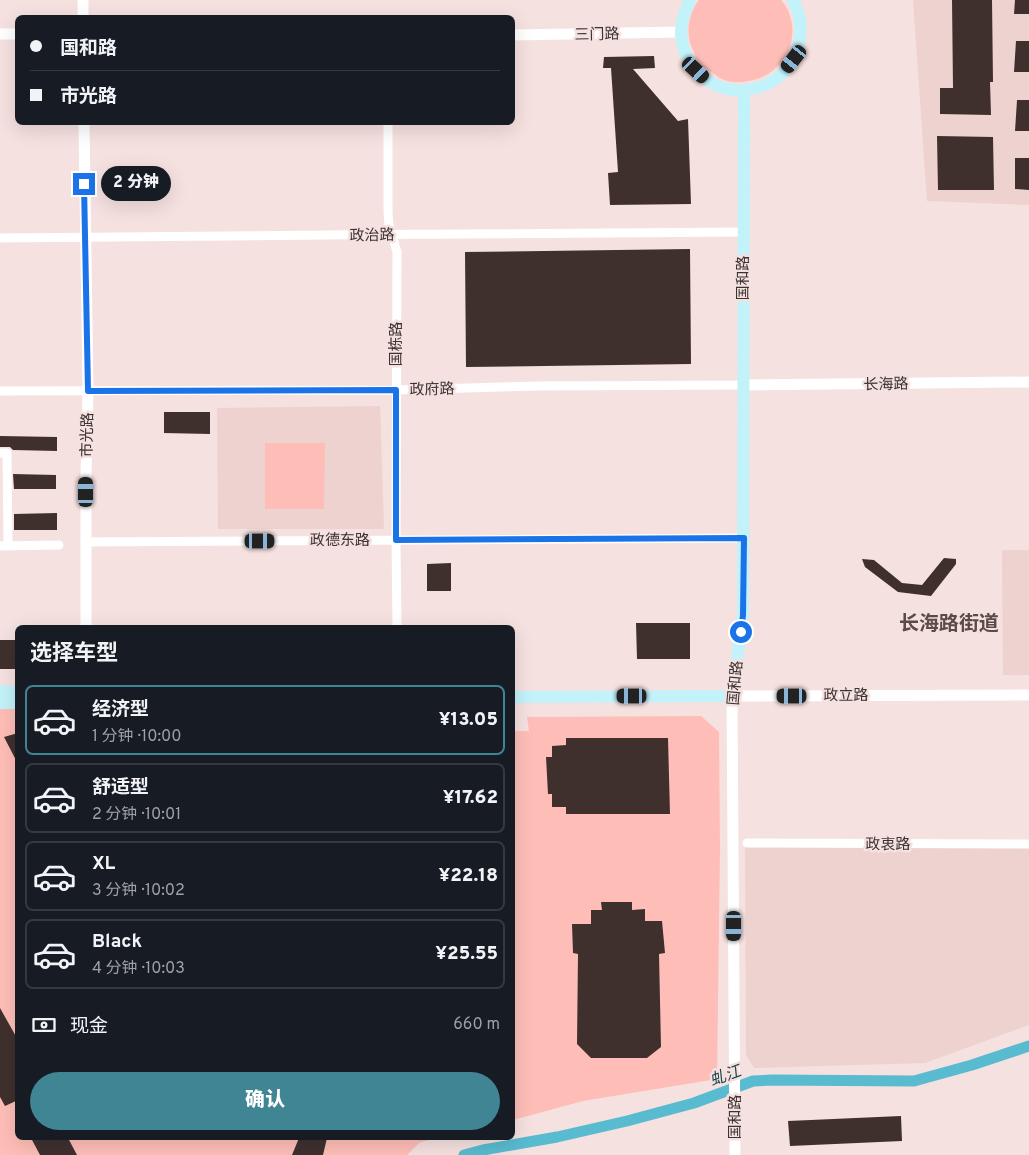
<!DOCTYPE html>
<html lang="zh">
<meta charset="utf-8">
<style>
body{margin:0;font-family:Overpass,"Noto Sans SC",sans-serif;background:#242831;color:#f1f3f6;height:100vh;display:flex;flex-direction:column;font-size:19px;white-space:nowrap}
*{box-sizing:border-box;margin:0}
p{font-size:16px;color:#9ea1a6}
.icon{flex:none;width:28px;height:28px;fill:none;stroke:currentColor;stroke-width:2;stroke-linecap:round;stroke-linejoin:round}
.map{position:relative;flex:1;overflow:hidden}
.side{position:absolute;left:15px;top:625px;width:500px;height:515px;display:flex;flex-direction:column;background:#171b24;border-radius:8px;box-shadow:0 5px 20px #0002}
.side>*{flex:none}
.top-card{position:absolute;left:15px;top:15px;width:500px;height:110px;border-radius:8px;box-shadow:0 5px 20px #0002;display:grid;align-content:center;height:110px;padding:0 15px;background:#171b24}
.end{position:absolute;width:22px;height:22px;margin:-11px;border:6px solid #1a73e8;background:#fff;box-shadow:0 0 0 2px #fff}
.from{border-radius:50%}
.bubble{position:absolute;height:35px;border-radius:18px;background:#171b24;box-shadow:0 5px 20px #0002;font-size:16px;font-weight:800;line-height:35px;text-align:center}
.car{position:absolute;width:15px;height:30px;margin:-15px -8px;border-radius:6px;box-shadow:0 0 4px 1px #0007;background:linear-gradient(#222 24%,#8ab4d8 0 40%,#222 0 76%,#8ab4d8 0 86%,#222 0)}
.top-card b{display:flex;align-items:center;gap:18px;height:48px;font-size:19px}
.top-card b+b{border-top:1px solid #363941}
.top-card i{width:12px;height:12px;background:#f1f3f6}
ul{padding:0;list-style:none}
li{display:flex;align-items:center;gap:15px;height:70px;margin:0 10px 8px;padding:0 5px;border:2px solid #363941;border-radius:8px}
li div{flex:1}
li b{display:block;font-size:19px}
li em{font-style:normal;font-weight:800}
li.current{border-color:#408593}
li>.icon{width:45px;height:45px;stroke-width:1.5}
h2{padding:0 15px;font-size:22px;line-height:60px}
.pay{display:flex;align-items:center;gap:12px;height:55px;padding:0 15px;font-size:19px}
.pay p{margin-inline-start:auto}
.primary-button{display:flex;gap:10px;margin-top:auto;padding:10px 15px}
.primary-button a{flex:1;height:58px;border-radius:30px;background:#408593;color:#fff;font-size:20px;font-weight:800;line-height:58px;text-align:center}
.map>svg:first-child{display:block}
.built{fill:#eed2cf}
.green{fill:#febeb7}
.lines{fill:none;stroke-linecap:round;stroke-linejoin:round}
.canal{stroke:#59bbd0;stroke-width:11}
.building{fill:#3f302e}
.minor{stroke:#fff;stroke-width:9}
.tertiary{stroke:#fff;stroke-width:11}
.secondary{stroke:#c2f2fa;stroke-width:12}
.route{stroke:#1a73e8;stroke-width:6}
.labels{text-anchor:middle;stroke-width:5;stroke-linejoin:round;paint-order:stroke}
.street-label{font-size:15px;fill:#3a3332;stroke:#f5e1df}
.water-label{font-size:16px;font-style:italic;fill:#19464f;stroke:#f5e1df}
.district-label{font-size:20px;font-weight:bold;fill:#5a4a48;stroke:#f5e1df}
</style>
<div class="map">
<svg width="1029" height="1155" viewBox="0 0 1029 1155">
<rect width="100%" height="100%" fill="#f5e1df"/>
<path class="built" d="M 913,0 L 1029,0 L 1029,205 L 927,201 Z
M 380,406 L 384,529 L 218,529 L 217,408 Z
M 1002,550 L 1029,550 L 1029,675 L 1003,675 Z
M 1029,845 L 1029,1025 L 925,1063 L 754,1068 L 746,1055 L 745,846 Z"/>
<path class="green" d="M 699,0 L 781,0 C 784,4 788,8 789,13 C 801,43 780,77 748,81 C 740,83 730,83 722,79 C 719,78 716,75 713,73 C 709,70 703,67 700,64 C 697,60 695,55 693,50 C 685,35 688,14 699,0 Z
M 265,443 L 325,443 L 324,509 L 265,509 Z
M 18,706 L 18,1138 L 435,1138 L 419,1143 L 407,1155 L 0,1155 L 0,707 Z
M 701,716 L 719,732 L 720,849 L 717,1079 L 583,1101 L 513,1120 L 512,731 L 529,731 L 527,717 Z"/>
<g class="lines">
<path class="canal" d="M 464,1155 L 483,1150 L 557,1137 L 627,1121 L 694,1103 L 753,1081 L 772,1080 L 914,1081 L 972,1065 L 1029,1046"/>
</g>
<path class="building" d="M 952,0 L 992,0 L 993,82 L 990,82 L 991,115 L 940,114 L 940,88 L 953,88 Z
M 1015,0 L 1029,0 L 1029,14 L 1014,14 Z
M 1016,41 L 1029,41 L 1029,72 L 1014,72 Z
M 654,56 L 655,68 L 633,69 L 678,121 L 688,119 L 691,204 L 610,205 L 608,173 L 618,172 L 611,68 L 603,68 L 604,57 Z
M 1017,100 L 1029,100 L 1029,131 L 1015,131 Z
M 937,136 L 993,137 L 994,190 L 938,190 Z
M 1015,158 L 1029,158 L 1029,190 L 1015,189 Z
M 690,249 L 691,364 L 466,367 L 465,252 Z
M 164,412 L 210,412 L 210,434 L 164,433 Z
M 0,436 L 57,437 L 57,451 L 13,450 L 10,447 L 0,447 Z
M 13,474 L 56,475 L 56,489 L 14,489 Z
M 57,513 L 57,530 L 14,530 L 14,514 Z
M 944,558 L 956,559 L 956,564 L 931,596 L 898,592 L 865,567 L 862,559 L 874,560 L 902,583 L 922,585 Z
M 451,563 L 451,591 L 427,591 L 427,564 Z
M 636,623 L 690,623 L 690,659 L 637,659 Z
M 0,640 L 18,640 L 18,669 L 0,669 Z
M 18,733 L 18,764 L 4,737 Z
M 566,738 L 668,738 L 670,814 L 566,814 L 566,807 L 552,807 L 552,794 L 548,794 L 546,757 L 552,757 L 552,746 L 566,745 Z
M 601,902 L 632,902 L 632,910 L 645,909 L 645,921 L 662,921 L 665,953 L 659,954 L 661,1047 L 647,1058 L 591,1058 L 577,1044 L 578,954 L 573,953 L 572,924 L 591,924 L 591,910 L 602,910 Z
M 0,1008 L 18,1040 L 18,1100 L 5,1106 L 0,1097 Z
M 901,1116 L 902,1141 L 790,1146 L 788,1121 Z
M 31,1138 L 68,1138 L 77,1155 L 40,1155 Z
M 299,1138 L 327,1138 L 323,1155 L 292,1155 Z"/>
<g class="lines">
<path class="minor" d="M 388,122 L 388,212 L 389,225 L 397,252 L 396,540 L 397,628
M 0,238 C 248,237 495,232 743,232
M 0,391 L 396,390 L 537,386 L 743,385
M 0,453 L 7,453 L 8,546
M 85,542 L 744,538
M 0,546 L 59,545
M 747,843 L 1029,844"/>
<path class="tertiary" d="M 83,0 L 83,18
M 0,34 L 18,34
M 512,35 L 681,32
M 84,122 L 88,391 L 86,476 L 86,628
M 743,385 L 1029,382
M 735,1155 L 732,696 L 1029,695"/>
<path class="secondary" d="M 690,0 C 685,10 681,21 681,33 C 682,65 712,94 745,90 C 781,87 804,57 800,21 C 800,14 796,7 793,0
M 0,691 L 18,692
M 512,697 L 732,696 L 743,615 L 744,91
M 0,703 L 18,703"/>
</g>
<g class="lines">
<path class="route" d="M 84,184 L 88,391 L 396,390 L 396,540 L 744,538 L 743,615 L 741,632"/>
</g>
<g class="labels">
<g class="street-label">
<text transform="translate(597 34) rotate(-1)" y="5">三门路</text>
<text transform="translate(372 235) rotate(-1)" y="5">政治路</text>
<text transform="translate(743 278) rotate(-90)" y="5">国和路</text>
<text transform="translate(396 344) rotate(-90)" y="5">国栋路</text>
<text transform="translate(886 384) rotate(-1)" y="5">长海路</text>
<text transform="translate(432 389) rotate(-1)" y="5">政府路</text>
<text transform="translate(87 435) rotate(-89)" y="5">市光路</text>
<text x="340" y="545">政德东路</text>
<text transform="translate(735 683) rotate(-85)" y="5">国和路</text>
<text x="846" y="700">政立路</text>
<text x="888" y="849">政衷路</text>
<text transform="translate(735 1117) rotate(-90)" y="5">国和路</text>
</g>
<g class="water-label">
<text transform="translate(725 1075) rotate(-20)" y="6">虬江</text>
</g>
<g class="district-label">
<text x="949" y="630">长海路街道</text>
</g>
</g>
</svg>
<i class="end from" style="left:741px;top:632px"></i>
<i class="end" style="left:84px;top:184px"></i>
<div class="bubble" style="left:101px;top:166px;width:70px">2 分钟</div>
<i class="car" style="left:794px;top:59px;rotate:218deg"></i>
<i class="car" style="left:696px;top:70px;rotate:133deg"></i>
<i class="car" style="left:86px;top:492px;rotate:0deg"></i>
<i class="car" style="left:260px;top:541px;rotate:90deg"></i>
<i class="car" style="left:632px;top:696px;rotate:270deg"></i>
<i class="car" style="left:792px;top:696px;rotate:270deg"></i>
<i class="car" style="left:734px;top:926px;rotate:180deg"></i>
<div class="top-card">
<b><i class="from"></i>国和路</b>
<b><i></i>市光路</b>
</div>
<section class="side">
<h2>选择车型</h2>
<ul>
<li class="current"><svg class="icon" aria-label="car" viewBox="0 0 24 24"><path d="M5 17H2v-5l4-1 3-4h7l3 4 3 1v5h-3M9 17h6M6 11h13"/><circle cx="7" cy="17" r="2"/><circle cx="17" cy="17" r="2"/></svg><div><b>经济型</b><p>1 分钟 · 10:00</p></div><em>¥13.05</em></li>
<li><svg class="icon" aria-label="car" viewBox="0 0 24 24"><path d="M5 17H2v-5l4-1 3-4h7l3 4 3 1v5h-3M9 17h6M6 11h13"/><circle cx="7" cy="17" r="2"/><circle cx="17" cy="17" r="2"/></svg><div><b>舒适型</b><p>2 分钟 · 10:01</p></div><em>¥17.62</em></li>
<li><svg class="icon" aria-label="car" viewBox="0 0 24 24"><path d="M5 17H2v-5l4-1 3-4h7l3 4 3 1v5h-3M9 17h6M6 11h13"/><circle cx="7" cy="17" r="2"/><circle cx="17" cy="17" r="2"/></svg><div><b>XL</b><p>3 分钟 · 10:02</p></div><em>¥22.18</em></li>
<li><svg class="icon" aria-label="car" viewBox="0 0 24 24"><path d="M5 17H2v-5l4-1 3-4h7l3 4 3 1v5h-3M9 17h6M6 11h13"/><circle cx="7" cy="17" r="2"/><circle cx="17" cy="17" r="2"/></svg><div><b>Black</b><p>4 分钟 · 10:03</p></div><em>¥25.55</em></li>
</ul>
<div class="pay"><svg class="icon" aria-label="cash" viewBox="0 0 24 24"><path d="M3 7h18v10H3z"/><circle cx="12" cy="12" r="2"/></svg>现金<p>660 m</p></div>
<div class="primary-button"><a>确认</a></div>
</section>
</div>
